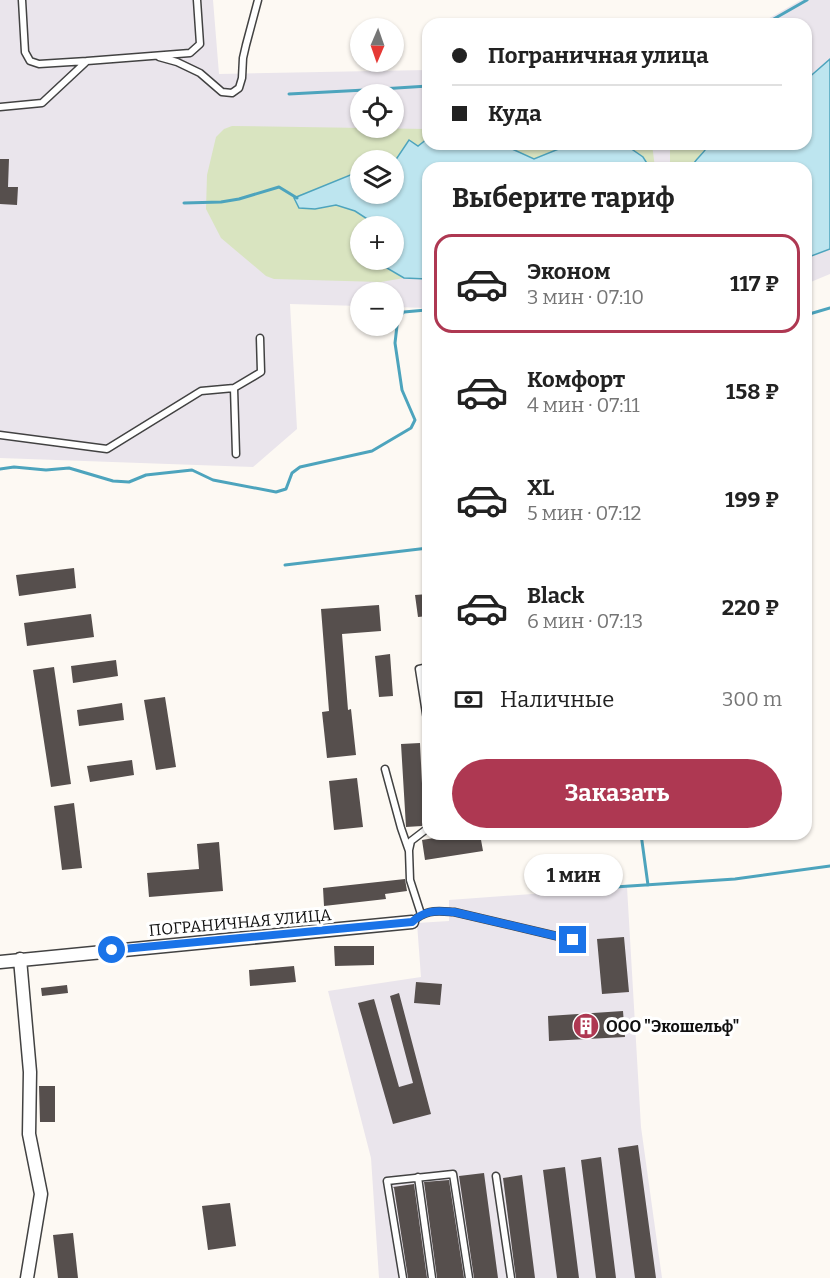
<!DOCTYPE html>
<html lang="ru">
<meta charset="utf-8">
<style>
body{margin:0;font-family:Bitter,serif;background:#f6f6f6;color:#222;height:100vh;display:flex;flex-direction:column;font-size:22px;white-space:nowrap}
*{box-sizing:border-box;margin:0}
p{font-size:20px;color:#767676}
.icon{flex:none;width:33px;height:33px;fill:none;stroke:currentColor;stroke-width:2;stroke-linecap:round;stroke-linejoin:round}
.map{position:relative;flex:1;overflow:hidden}
.side{position:absolute;left:422px;top:162px;width:390px;height:678px;display:flex;flex-direction:column;background:#fff;border-radius:18px;box-shadow:0 2px 4px #0004}
.side>*{flex:none}
.hud{position:absolute;left:422px;top:18px;width:390px;height:132px;border-radius:18px;box-shadow:0 2px 4px #0004;display:grid;align-content:center;height:132px;padding:0 30px;background:#fff}
.needle{width:39px;rotate:182deg}
.buttons{position:absolute;left:350px;top:18px;display:grid;gap:12px}
.buttons a{display:grid;place-items:center;width:54px;height:54px;border-radius:50%;background:#fff;box-shadow:0 2px 4px #0004;font-size:30px}
.end{position:absolute;width:27px;height:27px;margin:-14px;border:8px solid #1a73e8;background:#fff;box-shadow:0 0 0 3px #fff}
.from{border-radius:50%}
.bubble{position:absolute;height:42px;border-radius:21px;background:#fff;box-shadow:0 2px 4px #0004;font-size:20px;font-weight:700;line-height:42px;text-align:center}
.hud b{display:flex;align-items:center;gap:21px;height:57px;font-size:22px}
.hud b+b{border-top:2px solid #e0e0e0}
.hud i{width:15px;height:15px;background:#222}
ul{padding:0;list-style:none}
li{display:flex;align-items:center;gap:18px;height:99px;margin:0 12px 9px;padding:0 18px;border:3px solid transparent;border-radius:18px}
li div{flex:1}
li b{display:block;font-size:22px}
li em{font-style:normal;font-weight:700}
li.current{border-color:#ae3852}
li>.icon{width:54px;height:54px;stroke-width:1.5}
h2{padding:0 30px;font-size:27px;line-height:72px}
.pay{display:flex;align-items:center;gap:15px;height:66px;padding:0 30px;font-size:22px}
.pay p{margin-inline-start:auto}
.primary-button{display:flex;gap:12px;margin-top:auto;padding:12px 30px}
.primary-button a{flex:1;height:69px;border-radius:36px;background:#ae3852;color:#fff;font-size:24px;font-weight:700;line-height:69px;text-align:center}
.map>svg:first-child{display:block}
.industrial{fill:#eae5ec;fill-rule:evenodd}
.green{fill:#d9e4c0}
.water{fill:#bde5ef;stroke:#4da4bd;stroke-width:1.5}
.lines{fill:none;stroke-linecap:round;stroke-linejoin:round}
.stream{stroke:#4da4bd;stroke-width:3}
.building{fill:#564f4d}
.lane-casing{stroke:#424242;stroke-width:9}
.street-casing{stroke:#424242;stroke-width:15}
.lane{stroke:#fff;stroke-width:6}
.street{stroke:#fff;stroke-width:12}
.route{stroke:#1a73e8;stroke-width:8}
.labels{text-anchor:middle;stroke-width:6;stroke-linejoin:round;paint-order:stroke}
.street-label{font-size:16px;fill:#0f0f0f;stroke:#fff}
.poi-label{font-size:16px;font-weight:bold;fill:#0f0f0f;stroke:#fff;text-anchor:start}
</style>
<div class="map">
<svg width="830" height="1278" viewBox="0 0 830 1278">
<rect width="100%" height="100%" fill="#fdf9f3"/>
<path class="industrial" d="M 0,0 L 213,0 L 219,74 L 427,70 L 428,144 L 806,144 L 806,24 L 759,24 L 801,0 L 830,0 L 830,274 L 806,284 L 806,168 L 428,168 L 427,308 L 393,307 L 393,292 L 360,292 L 360,306 L 290,304 L 297,429 L 253,467 L 0,458 ZM 360,94 L 393,94 L 393,128 L 360,128 ZM 360,160 L 393,160 L 393,194 L 360,194 ZM 360,226 L 393,226 L 393,260 L 360,260 Z
M 627,887 L 641,1127 L 662,1278 L 379,1278 L 371,1158 L 328,991 L 421,977 L 417,923 L 449,921 L 449,900 Z"/>
<path class="green" d="M 232,126 L 427,129 L 427,139 L 418,146 L 409,140 L 395,161 L 360,160 L 360,171 L 295,198 L 315,209 L 335,205 L 355,211 L 378,226 L 360,226 L 360,260 L 379,260 L 380,265 L 404,278 L 381,282 L 274,279 L 266,276 L 221,238 L 206,209 L 207,175 L 216,137 L 224,129 Z
M 501,144 L 652,144 L 655,168 L 650,168 L 643,157 L 630,148 L 601,144 L 571,144 L 534,159 Z
M 670,144 L 709,144 C 704,153 695,159 691,168 L 670,168 Z"/>
<path class="water" d="M 830,59 L 830,249 L 806,258 L 806,168 L 691,168 C 695,159 704,154 709,144 L 806,144 L 806,80 Z
M 427,139 L 428,144 L 447,144 L 448,145 L 450,144 L 501,144 L 534,159 L 571,144 L 601,144 L 630,148 L 643,157 L 650,168 L 428,168 L 427,279 L 404,278 L 380,264 L 379,260 L 393,260 L 393,226 L 378,226 L 355,211 L 336,205 L 315,209 L 299,208 L 294,198 L 360,171 L 360,194 L 393,194 L 393,161 L 395,161 L 409,140 L 418,146 Z"/>
<g class="lines">
<path class="stream" d="M 765,24 L 807,0
M 381,89 L 428,86
M 289,94 L 365,90
M 184,203 L 221,202 L 239,199 L 279,187 L 297,198
M 806,315 L 830,308
M 0,469 L 14,467 L 46,470 L 69,468 L 113,481 L 129,482 L 146,475 L 192,470 L 213,480 L 276,492 L 286,489 L 292,473 L 300,467 L 372,451 L 411,428 L 415,420 L 402,390 L 395,343 L 398,317 L 404,312 L 426,310 L 428,312
M 285,565 L 428,548
M 641,834 L 648,885
M 540,892 L 735,879 L 830,866"/>
</g>
<path class="building" d="M 0,159 L 9,159 L 8,187 L 18,187 L 17,205 L 0,204 Z
M 74,568 L 76,588 L 19,596 L 16,575 Z
M 428,594 L 428,616 L 418,617 L 415,595 Z
M 379,605 L 381,631 L 342,634 L 348,710 L 351,709 L 356,755 L 327,758 L 322,712 L 329,711 L 321,609 Z
M 91,614 L 94,637 L 27,646 L 24,623 Z
M 390,654 L 393,696 L 379,697 L 375,656 Z
M 116,660 L 118,676 L 73,683 L 71,666 Z
M 54,667 L 71,784 L 51,787 L 33,670 Z
M 165,697 L 176,767 L 156,770 L 144,700 Z
M 122,703 L 124,720 L 79,726 L 77,710 Z
M 420,743 L 424,824 L 422,826 L 406,827 L 401,744 Z
M 132,760 L 134,775 L 90,782 L 87,766 Z
M 357,778 L 363,827 L 334,830 L 329,781 Z
M 74,803 L 82,868 L 62,870 L 54,806 Z
M 458,834 L 480,834 L 483,851 L 425,860 L 422,840 Z
M 219,842 L 223,891 L 149,897 L 147,873 L 199,869 L 197,844 Z
M 405,879 L 407,891 L 385,894 L 386,899 L 324,906 L 323,888 Z
M 624,937 L 629,992 L 602,994 L 597,939 Z
M 334,946 L 374,946 L 374,965 L 335,966 Z
M 294,966 L 296,982 L 250,986 L 249,970 Z
M 416,982 L 442,984 L 440,1005 L 414,1003 Z
M 67,985 L 68,993 L 42,996 L 41,988 Z
M 399,993 L 431,1114 L 393,1124 L 358,1003 L 374,999 L 399,1087 L 413,1083 L 390,996 Z
M 623,1011 L 625,1037 L 549,1041 L 548,1016 Z
M 39,1086 L 55,1086 L 55,1122 L 40,1122 Z
M 638,1145 L 656,1278 L 635,1278 L 618,1148 Z
M 601,1157 L 616,1278 L 596,1278 L 581,1160 Z
M 565,1167 L 579,1278 L 557,1278 L 543,1170 Z
M 484,1173 L 498,1278 L 474,1278 L 459,1176 Z
M 522,1175 L 535,1278 L 516,1278 L 514,1264 L 503,1178 Z
M 449,1180 L 464,1278 L 437,1278 L 424,1182 Z
M 414,1184 L 427,1278 L 408,1278 L 394,1188 L 393,1187 Z
M 230,1203 L 236,1246 L 208,1250 L 202,1206 Z
M 73,1233 L 78,1278 L 58,1278 L 53,1235 Z"/>
<g class="lines">
<defs>
<path id="lane" d="M 22,0 L 25,52 L 30,61 L 39,64 L 87,61
M 159,57 L 177,62 L 200,73 L 222,92 L 232,93 L 239,88 L 242,78 L 243,58 L 246,45 L 258,0
M 0,107 L 42,103 L 87,61 L 190,53 L 200,44 L 197,0
M 234,388 L 261,372 L 260,338
M 0,435 L 107,449 L 201,391 L 234,388 L 236,454
M 428,667 L 419,669 L 428,726
M 385,769 L 401,828 L 409,851 L 410,880 L 421,914
M 409,850 L 411,841 L 428,828
M 412,922 C 426,909 436,911 454,912 L 573,940
M 496,1176 L 511,1278
M 418,1177 L 432,1278
M 403,1278 L 387,1181 L 453,1174 L 469,1278"/>
<path id="street" d="M 20,959 L 30,1072 L 29,1134 L 41,1194 L 27,1278
M 0,962 L 412,922"/>
</defs>
<use href="#lane" class="lane-casing"/>
<use href="#street" class="street-casing"/>
<use href="#lane" class="lane"/>
<use href="#street" class="street"/>
</g>
<g class="lines">
<path class="route" d="M 112,950 L 412,922 C 426,909 436,911 454,912 L 573,940"/>
</g>
<defs>
<symbol id="building-disc" viewBox="-11 -11 22 22"><circle r="9.5" fill="#ae3852" stroke="#fff"/><path d="M-4-6H4V6H1V3H-1V6H-4ZM-2.5-4.3h1.7v1.8h-1.7ZM.8-4.3h1.7v1.8H.8ZM-2.5-1h1.7V.8h-1.7ZM.8-1h1.7V.8H.8Z" fill="#fff"/></symbol>
</defs>
<g fill-rule="evenodd">
<use href="#building-disc" x="571" y="1011" width="30" height="30"/>
</g>
<g class="labels">
<g class="street-label">
<text transform="translate(240 922) rotate(-5)" y="6">ПОГРАНИЧНАЯ УЛИЦА</text>
</g>
<g class="poi-label">
<text x="606" y="1032">ООО "Экошельф"</text>
</g>
</g>
</svg>
<div class="buttons">
<a><svg class="needle" viewBox="-14 -14 28 28"><path d="M0-13l5 13h-10z" fill="#e53935"/><path d="M0 13l5-13h-10z" fill="#767676"/></svg></a>
<a><svg class="icon" aria-label="locate" viewBox="0 0 24 24"><circle cx="12" cy="12" r="6"/><path d="M12 2v4M12 18v4M2 12h4M18 12h4"/></svg></a>
<a><svg class="icon" aria-label="layers" viewBox="0 0 24 24"><path d="M12 4l9 5-9 5-9-5zM3 14l9 5 9-5"/></svg></a>
<a>+</a>
<a>−</a>
</div>
<i class="end from" style="left:112px;top:950px"></i>
<i class="end" style="left:573px;top:940px"></i>
<div class="bubble" style="left:524px;top:854px;width:99px">1 мин</div>
<div class="hud">
<b><i class="from"></i>Пограничная улица</b>
<b><i></i>Куда</b>
</div>
<section class="side">
<h2>Выберите тариф</h2>
<ul>
<li class="current"><svg class="icon" aria-label="car" viewBox="0 0 24 24"><path d="M5 17H2v-5l4-1 3-4h7l3 4 3 1v5h-3M9 17h6M6 11h13"/><circle cx="7" cy="17" r="2"/><circle cx="17" cy="17" r="2"/></svg><div><b>Эконом</b><p>3 мин · 07:10</p></div><em>117 ₽</em></li>
<li><svg class="icon" aria-label="car" viewBox="0 0 24 24"><path d="M5 17H2v-5l4-1 3-4h7l3 4 3 1v5h-3M9 17h6M6 11h13"/><circle cx="7" cy="17" r="2"/><circle cx="17" cy="17" r="2"/></svg><div><b>Комфорт</b><p>4 мин · 07:11</p></div><em>158 ₽</em></li>
<li><svg class="icon" aria-label="car" viewBox="0 0 24 24"><path d="M5 17H2v-5l4-1 3-4h7l3 4 3 1v5h-3M9 17h6M6 11h13"/><circle cx="7" cy="17" r="2"/><circle cx="17" cy="17" r="2"/></svg><div><b>XL</b><p>5 мин · 07:12</p></div><em>199 ₽</em></li>
<li><svg class="icon" aria-label="car" viewBox="0 0 24 24"><path d="M5 17H2v-5l4-1 3-4h7l3 4 3 1v5h-3M9 17h6M6 11h13"/><circle cx="7" cy="17" r="2"/><circle cx="17" cy="17" r="2"/></svg><div><b>Black</b><p>6 мин · 07:13</p></div><em>220 ₽</em></li>
</ul>
<div class="pay"><svg class="icon" aria-label="cash" viewBox="0 0 24 24"><path d="M3 7h18v10H3z"/><circle cx="12" cy="12" r="2"/></svg>Наличные<p>300 m</p></div>
<div class="primary-button"><a>Заказать</a></div>
</section>
</div>
